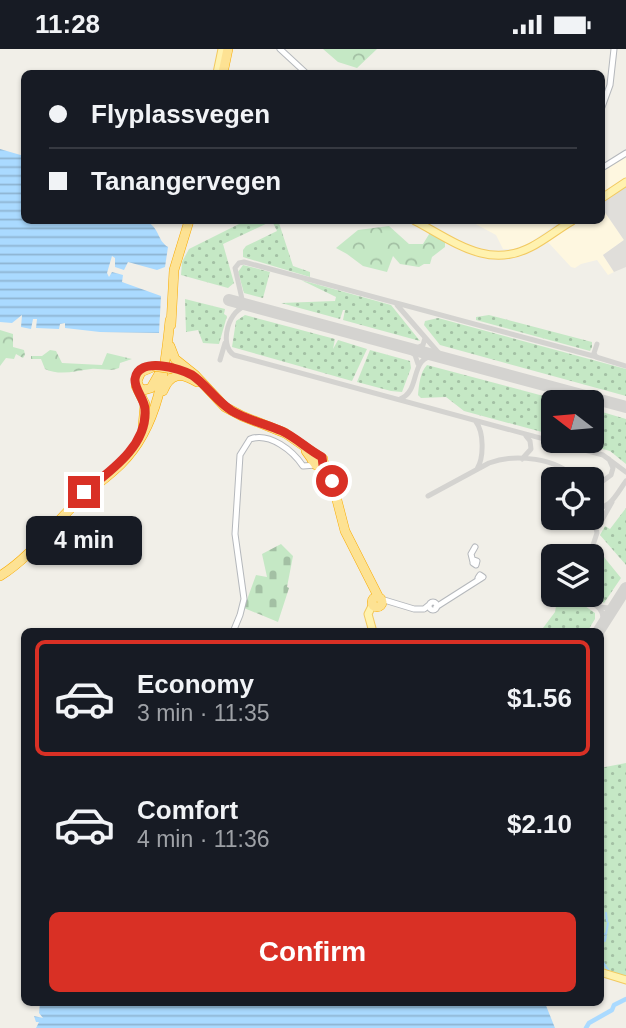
<!DOCTYPE html>
<meta charset="utf-8">
<style>
body{margin:0;font-family:Helvetica,sans-serif;background:#20242c;color:#f1f3f6;height:100vh;display:flex;flex-direction:column;font-size:26px;white-space:nowrap}
*{box-sizing:border-box;margin:0}
p{font-size:23px;color:#9ea1a6}
.icon{flex:none;width:38px;height:38px;fill:none;stroke:currentColor;stroke-width:2;stroke-linecap:round;stroke-linejoin:round}
.map{position:relative;flex:1;overflow:hidden}
.sheet{position:absolute;left:21px;top:579px;width:583px;height:378px;display:flex;flex-direction:column;background:#171b24;border-radius:10px;box-shadow:0 2px 5px #0004}
.sheet>*{flex:none}
.banner{position:absolute;left:21px;top:21px;width:584px;height:154px;border-radius:10px;box-shadow:0 2px 5px #0004;display:grid;align-content:center;height:154px;padding:0 28px;background:#171b24}
.needle{width:46px;rotate:286deg}
.buttons{position:absolute;left:541px;top:341px;display:grid;gap:14px}
.buttons a{display:grid;place-items:center;width:63px;height:63px;border-radius:10px;background:#171b24;box-shadow:0 2px 5px #0004;font-size:35px}
.end{position:absolute;width:32px;height:32px;margin:-16px;border:9px solid #d93025;background:#fff;box-shadow:0 0 0 4px #fff}
.from{border-radius:50%}
.bubble{position:absolute;height:49px;border-radius:10px;background:#171b24;box-shadow:0 2px 5px #0004;font-size:23px;font-weight:700;line-height:49px;text-align:center}
.banner b{display:flex;align-items:center;gap:24px;height:66px;font-size:26px}
.banner b+b{border-top:2px solid #363941}
.banner i{width:18px;height:18px;background:#f1f3f6}
ul{padding:12px 0 0;list-style:none}
li{display:flex;align-items:center;gap:21px;height:116px;margin:0 14px 10px;padding:0 14px;border:4px solid transparent;border-radius:10px}
li div{flex:1}
li b{display:block;font-size:26px}
li em{font-style:normal;font-weight:700}
li.active{border-color:#d93025}
li>.icon{width:63px;height:63px;stroke-width:1.5}
.primary-button{display:flex;gap:14px;margin-top:auto;padding:14px 28px}
.primary-button a{flex:1;height:80px;border-radius:10px;background:#d93025;color:#fff;font-size:28px;font-weight:700;line-height:80px;text-align:center}
.status{display:flex;justify-content:space-between;align-items:center;height:49px;padding:0 35px;background:#171b24;direction:ltr}
.status svg{height:19px;fill:currentColor}
.map>svg:first-child{display:block}
.commercial{fill:#fef7e0}
.industrial{fill:#e0deda}
.grass{fill:url(#grass-dots)}
.forest{fill:url(#forest-crowns)}
.cemetery{fill:url(#cemetery-stones)}
.water{fill:url(#water-rules)}
.lines{fill:none;stroke-linecap:round;stroke-linejoin:round}
.stream{stroke:#aadaff;stroke-width:2}
.river{stroke:#aadaff;stroke-width:4.5}
.taxiway{stroke:#d4d3d0;stroke-width:5}
.runway{stroke:#d4d3d0;stroke-width:12}
.minor-casing{stroke:#b5b8bc;stroke-width:7}
.major-casing{stroke:#f2c960;stroke-width:9}
.highway-casing{stroke:#f9ab00;stroke-width:10}
.minor{stroke:#fff;stroke-width:5}
.major{stroke:#fff2af;stroke-width:7}
.highway{stroke:#fde293;stroke-width:9}
.highway-bridge-casing{stroke:#f9ab00;stroke-width:10;stroke-linecap:butt}
.highway-bridge{stroke:#fde293;stroke-width:9}
.route{stroke:#d93025;stroke-width:9}
</style>
<div class="status"><b>11:28</b><svg viewBox="0 0 49 12"><path d="M0 12V9h3v3zM5 12V6h3v6zM10 12V3h3v9zM15 12V0h3v12zM26 1h20v11H26zM47 4h2v5h-2z"/></svg></div>
<div class="map">
<svg width="626" height="979" viewBox="0 0 626 979">
<defs>
<pattern id="grass-dots" width="8" height="8" patternUnits="userSpaceOnUse" patternTransform="scale(1.75)"><rect width="8" height="8" fill="#c5e8c5"/><path d="M2 2h.1M6 6h.1" fill="none" stroke="#a3c0a4" stroke-width="1.8" stroke-linecap="round"/></pattern>
<pattern id="forest-crowns" width="20" height="18" patternUnits="userSpaceOnUse" patternTransform="scale(1.75)"><rect width="20" height="18" fill="#c5e8c5"/><path d="M2 6a3 3 0 1 1 6 0M12 15a3 3 0 1 1 6 0" fill="none" stroke="#a3c0a4"/></pattern>
<pattern id="cemetery-stones" width="16" height="16" patternUnits="userSpaceOnUse" patternTransform="scale(1.75)"><rect width="16" height="16" fill="#c5e8c5"/><path d="M2 7V4a2 2 0 0 1 4 0v3zM10 15v-3a2 2 0 0 1 4 0v3z" fill="#a3c0a4"/></pattern>
<pattern id="water-rules" width="6" height="5" patternUnits="userSpaceOnUse" patternTransform="scale(1.75)"><rect width="6" height="5" fill="#aadaff"/><path d="M0 2.5h6" fill="none" stroke="#8eb4d2"/></pattern>
</defs>
<rect width="100%" height="100%" fill="#f1efe8"/>
<path class="commercial" d="M 626,101 L 626,130 L 602,146 L 602,118 Z
M 602,159 L 624,191 L 603,206 L 614,223 L 608,226 L 597,211 L 581,215 L 575,219 L 571,218 L 546,191 L 576,172 L 602,172 Z
M 470,172 L 561,172 L 528,195 L 513,200 L 503,200 L 496,186 Z"/>
<path class="industrial" d="M 626,138 L 626,218 L 614,223 L 603,206 L 624,191 L 602,159 L 602,154 Z"/>
<path class="grass" d="M 245,172 L 272,172 L 223,195 L 234,234 L 228,239 L 181,226 L 182,213 L 189,200 Z
M 277,172 L 279,174 L 293,217 L 310,223 L 310,228 L 243,208 L 243,201 L 246,197 L 277,182 L 273,174 Z
M 243,216 L 270,223 L 263,249 L 244,244 L 238,223 Z
M 301,231 L 391,256 L 420,292 L 343,271 L 345,261 L 343,261 L 340,270 L 281,254 L 335,252 L 336,248 Z
M 185,250 L 225,260 L 224,265 L 227,267 L 219,295 L 203,294 L 198,281 L 186,283 Z
M 245,266 L 335,290 L 333,300 L 338,291 L 367,300 L 352,332 L 232,298 L 236,272 Z
M 489,266 L 592,293 L 592,298 L 590,302 L 476,271 L 476,268 Z
M 438,269 L 626,320 L 626,347 L 440,296 L 424,276 L 425,272 Z
M 370,301 L 410,312 L 411,319 L 402,343 L 391,342 L 357,333 Z
M 427,316 L 566,353 L 553,354 L 553,386 L 464,362 L 446,348 L 421,349 L 418,346 C 419,336 420,323 427,316 Z
M 592,360 L 626,370 L 626,415 L 610,402 L 573,392 L 592,392 Z
M 626,459 L 626,516 L 600,486 L 605,477 L 610,480 Z
M 599,502 L 621,529 L 604,554 L 592,546 L 592,514 Z
M 563,546 L 569,546 L 595,564 L 595,570 L 587,583 L 540,583 L 555,563 L 556,557 Z
M 626,714 L 626,929 L 600,921 L 600,719 Z"/>
<path class="forest" d="M 323,0 L 377,0 L 357,19 L 338,13 Z
M 389,177 L 409,195 L 423,195 L 431,182 L 445,191 L 445,198 L 432,208 L 430,215 L 424,215 L 419,218 L 400,215 L 393,207 L 387,223 L 363,217 L 347,205 L 336,199 L 358,181 Z
M 0,281 L 13,285 L 13,298 L 24,301 L 25,306 L 23,309 L 16,305 L 14,310 L 6,309 L 0,317 Z
M 50,301 L 56,302 L 62,314 L 102,316 L 107,304 L 132,310 L 120,314 L 119,319 C 110,323 100,319 91,320 C 75,322 60,327 45,320 L 41,310 L 31,310 L 31,307 L 42,307 Z"/>
<path class="cemetery" d="M 281,495 L 293,507 L 287,538 L 289,539 L 278,573 L 244,559 L 256,526 L 267,528 L 262,505 Z"/>
<path class="water" d="M 0,100 L 24,107 L 24,172 L 147,172 C 161,182 157,191 168,198 L 165,218 L 157,221 L 128,213 L 124,221 L 115,218 L 115,209 L 112,207 L 107,224 L 109,228 L 112,223 L 123,226 L 122,233 L 161,247 L 159,284 L 100,283 L 65,279 L 65,274 L 60,275 L 59,280 L 36,279 L 37,270 L 33,270 L 31,280 L 21,278 L 22,266 L 12,274 L 0,273 Z
M 40,954 L 545,954 L 555,979 L 36,979 L 39,973 L 36,973 L 34,967 L 43,969 L 39,964 Z"/>
<g class="lines">
<path class="stream" d="M 606,864 L 607,872
M 600,883 L 602,883
M 603,884 L 604,885
M 606,885 L 608,874
M 605,892 L 606,887
M 601,910 L 609,922"/>
<path class="river" d="M 586,979 L 589,974 L 612,961 L 614,956 L 626,950"/>
<path class="taxiway" d="M 397,256 L 443,309
M 597,295 L 594,304 L 596,308 L 626,317
M 407,299 L 415,306 L 418,315
M 413,301 L 423,296 L 425,289
M 597,308 L 244,213 L 239,214 L 235,219 L 242,250 L 248,257 C 229,258 218,296 234,306 L 603,406 L 626,423
M 220,311 L 225,294
M 400,350 C 422,342 408,306 437,307
M 476,373 C 484,383 484,409 477,420
M 522,410 L 531,400 L 530,392 L 526,387
M 592,440 L 611,426 L 613,419 L 609,410
M 428,447 L 489,414 C 515,404 558,409 576,430
M 592,457 C 609,464 617,444 626,432
M 598,478 L 612,453
M 589,508 L 597,484 L 592,458
M 579,546 C 592,554 608,559 602,577
M 621,547 L 626,543
M 549,548 L 553,546
M 599,558 L 609,559 L 618,552"/>
<path class="runway" d="M 229,251 L 626,358
M 598,583 L 626,539"/>
<defs>
<path id="minor" d="M 280,0 L 306,24
M 602,58 L 610,36 L 614,0
M 602,119 L 626,104
M 474,511 L 477,512 L 476,516 L 473,514 Z
M 473,513 L 471,505 L 475,498
M 480,526 L 483,528 L 480,530 L 478,529 Z
M 381,550 L 414,560 L 424,560 L 429,556
M429 557a4 4 0 1 1 8 0a4 4 0 1 1-8 0Z
M 436,558 L 480,530
M 233,583 L 240,566 L 244,550 L 235,485 L 240,406 L 250,390 C 270,383 293,402 303,417 L 316,416"/>
<path id="major" d="M 217,24 L 222,0
M 602,149 L 626,133
M 415,172 C 452,191 487,221 531,198 C 545,191 558,180 572,172
M 373,555 L 368,565 L 373,583
M 600,923 L 626,931"/>
<path id="highway" d="M 223,24 L 228,0
M 171,276 L 174,221 L 189,172
M 170,297 L 175,310 L 195,326 L 225,358 L 242,367 L 285,384 L 317,406
M 153,318 L 141,323 L 137,332 L 139,338 L 144,341 L 151,339 L 159,325
M 136,337 L 145,355 L 143,377
M 163,342 C 170,324 181,323 197,333
M 306,402 L 316,416 L 321,415 L 323,410 L 317,406 L 312,411
M 323,412 L 332,432 L 345,482 L 378,547
M 0,527 C 29,509 49,481 73,457 C 88,441 106,430 121,415 C 159,377 165,322 170,271
M372 553a5 5 0 1 1 10 0a5 5 0 1 1-10 0Z"/>
</defs>
<use href="#minor" class="minor-casing"/>
<use href="#major" class="major-casing"/>
<use href="#highway" class="highway-casing"/>
<use href="#minor" class="minor"/>
<use href="#major" class="major"/>
<use href="#highway" class="highway"/>
<defs>
<path id="highway-bridge" d="M 153,317 L 173,320"/>
</defs>
<use href="#highway-bridge" class="highway-bridge-casing"/>
<use href="#highway-bridge" class="highway-bridge"/>
</g>
<g class="lines">
<path class="route" d="M 84,443 C 109,423 148,397 145,360 C 144,349 134,340 135,330 C 138,307 180,319 192,326 C 207,336 216,352 232,362 C 247,371 266,375 282,382 C 297,389 308,401 322,408 L 323,416 L 332,432"/>
</g>
</svg>
<div class="buttons">
<a><svg class="needle" viewBox="-14 -14 28 28"><path d="M0-13l5 13h-10z" fill="#e53935"/><path d="M0 13l5-13h-10z" fill="#9ea1a6"/></svg></a>
<a><svg class="icon" aria-label="locate" viewBox="0 0 24 24"><circle cx="12" cy="12" r="6"/><path d="M12 2v4M12 18v4M2 12h4M18 12h4"/></svg></a>
<a><svg class="icon" aria-label="layers" viewBox="0 0 24 24"><path d="M12 4l9 5-9 5-9-5zM3 14l9 5 9-5"/></svg></a>
</div>
<i class="end from" style="left:332px;top:432px"></i>
<i class="end" style="left:84px;top:443px"></i>
<div class="bubble" style="left:26px;top:467px;width:116px">4 min</div>
<div class="banner">
<b><i class="from"></i>Flyplassvegen</b>
<b><i></i>Tanangervegen</b>
</div>
<section class="sheet">
<ul>
<li class="active"><svg class="icon" aria-label="car" viewBox="0 0 24 24"><path d="M5 17H2v-5l4-1 3-4h7l3 4 3 1v5h-3M9 17h6M6 11h13"/><circle cx="7" cy="17" r="2"/><circle cx="17" cy="17" r="2"/></svg><div><b>Economy</b><p>3 min · 11:35</p></div><em>$1.56</em></li>
<li><svg class="icon" aria-label="car" viewBox="0 0 24 24"><path d="M5 17H2v-5l4-1 3-4h7l3 4 3 1v5h-3M9 17h6M6 11h13"/><circle cx="7" cy="17" r="2"/><circle cx="17" cy="17" r="2"/></svg><div><b>Comfort</b><p>4 min · 11:36</p></div><em>$2.10</em></li>
</ul>
<div class="primary-button"><a>Confirm</a></div>
</section>
</div>
